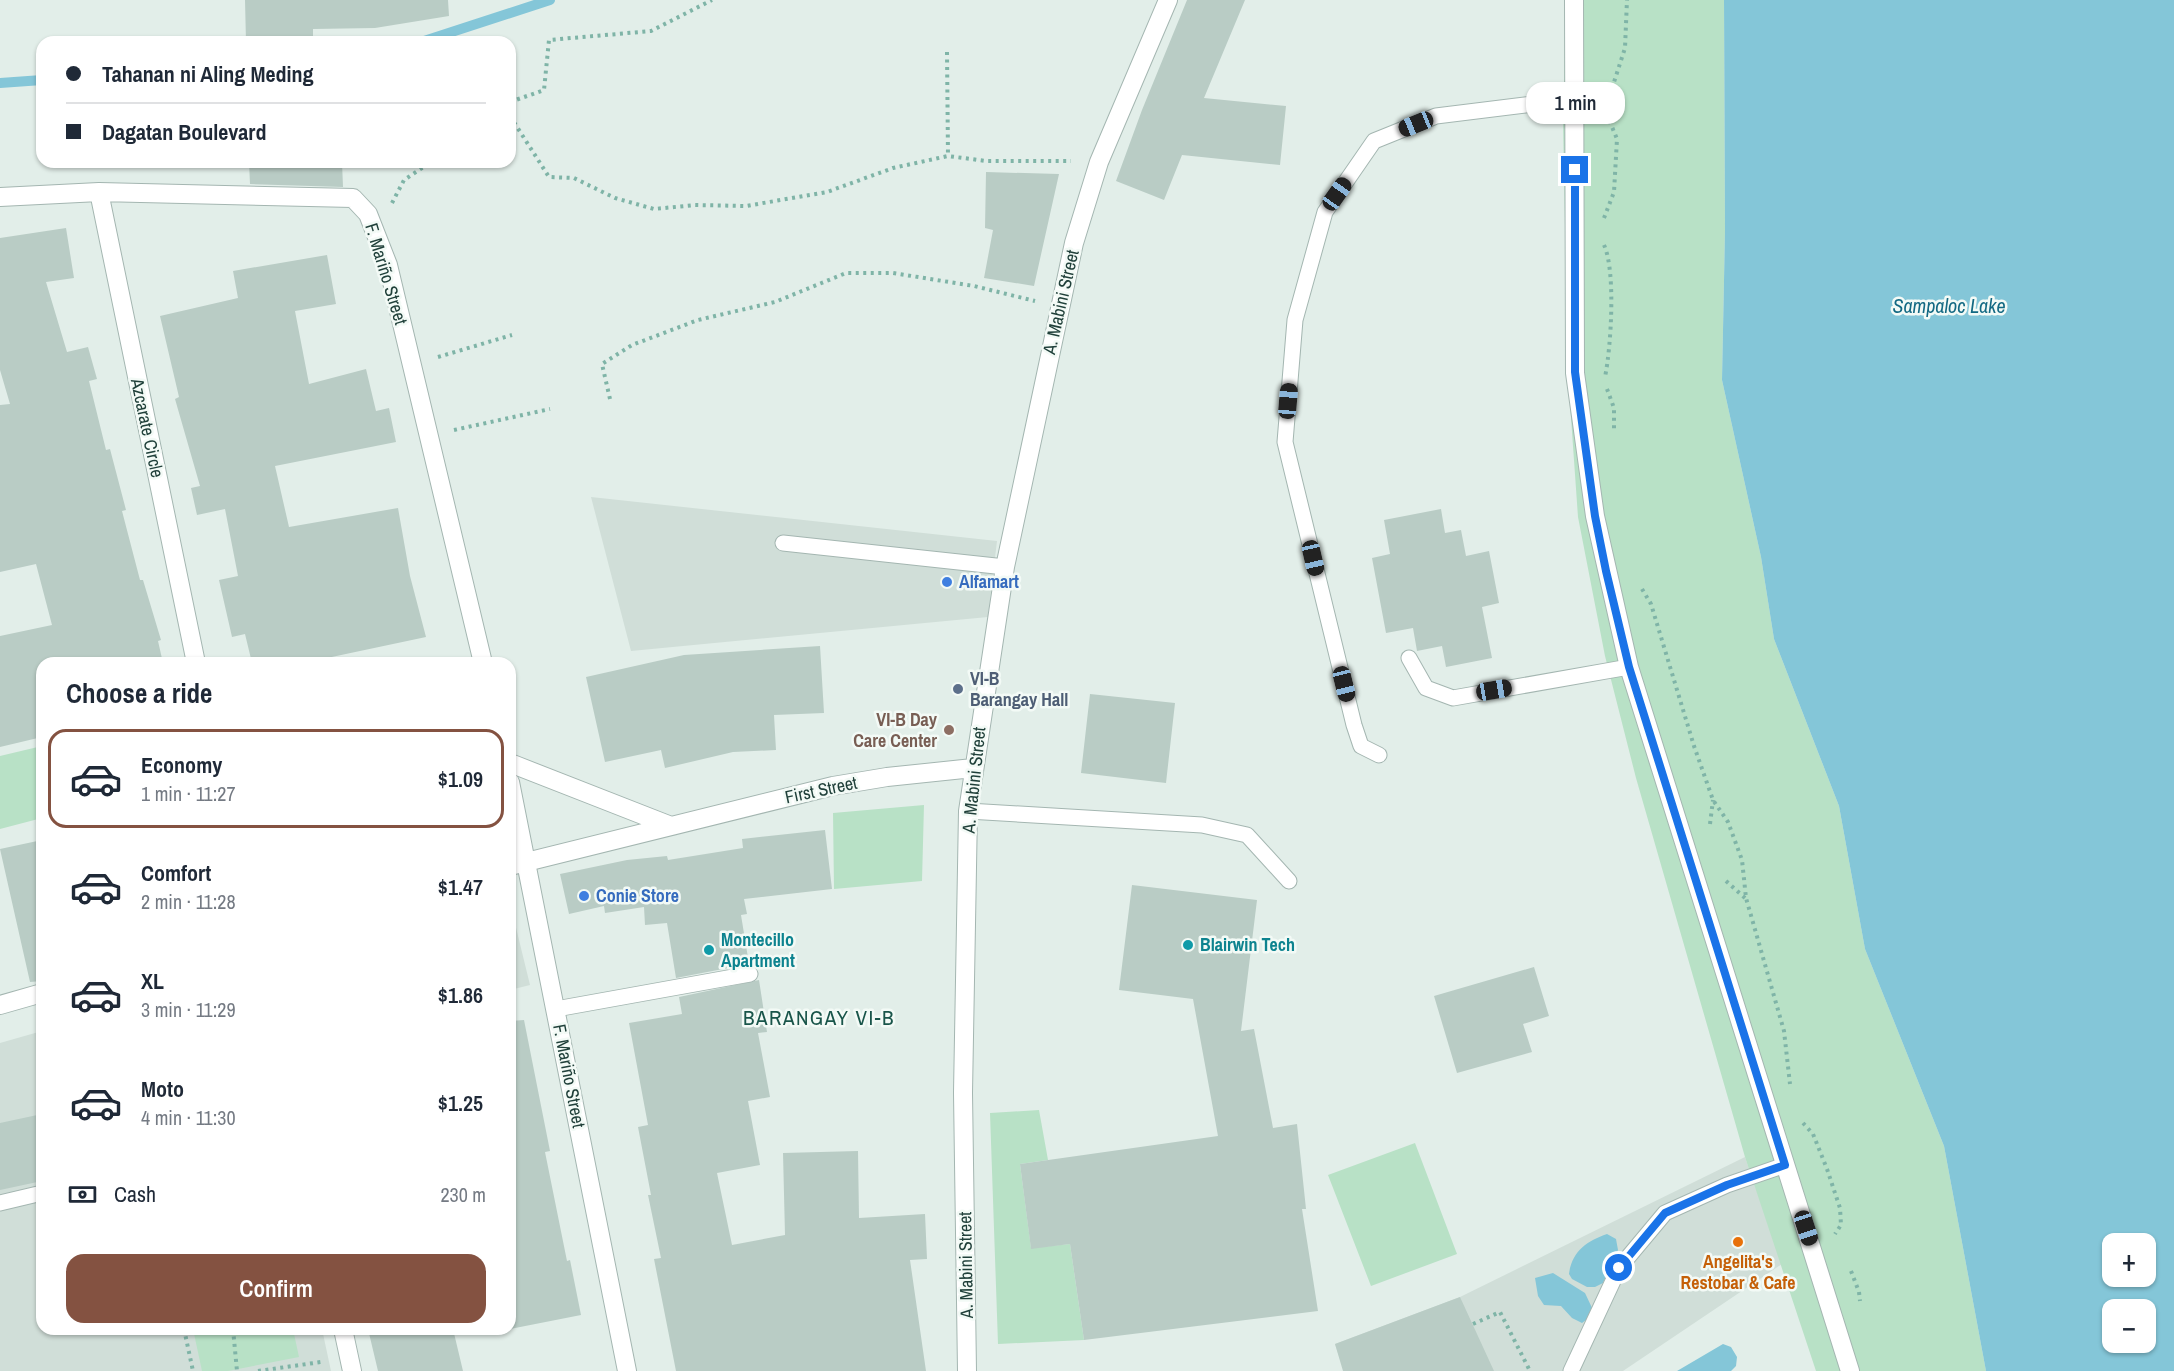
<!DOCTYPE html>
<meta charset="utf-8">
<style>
body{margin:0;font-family:"Archivo Narrow",sans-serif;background:#f6f6f7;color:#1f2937;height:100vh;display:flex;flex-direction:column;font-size:22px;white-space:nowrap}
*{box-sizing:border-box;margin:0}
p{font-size:20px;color:#747a83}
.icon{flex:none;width:33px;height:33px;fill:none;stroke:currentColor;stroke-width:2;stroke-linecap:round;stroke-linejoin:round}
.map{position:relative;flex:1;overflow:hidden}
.drawer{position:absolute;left:36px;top:657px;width:480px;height:678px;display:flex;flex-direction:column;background:#fff;border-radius:18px;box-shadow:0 2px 4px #0004}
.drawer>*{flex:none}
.banner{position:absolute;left:36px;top:36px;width:480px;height:132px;border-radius:18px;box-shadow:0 2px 4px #0004;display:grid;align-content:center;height:132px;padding:0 30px;background:#fff}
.controls{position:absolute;left:2102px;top:1233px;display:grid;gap:12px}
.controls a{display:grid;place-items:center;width:54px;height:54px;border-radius:12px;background:#fff;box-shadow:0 2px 4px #0004;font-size:30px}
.end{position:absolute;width:27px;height:27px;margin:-14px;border:8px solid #1a73e8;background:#fff;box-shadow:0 0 0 3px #fff}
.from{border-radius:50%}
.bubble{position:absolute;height:42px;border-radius:18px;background:#fff;box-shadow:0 2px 4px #0004;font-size:20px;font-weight:600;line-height:42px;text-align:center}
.car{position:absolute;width:18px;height:36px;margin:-18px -9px;border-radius:8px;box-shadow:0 0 4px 2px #0007;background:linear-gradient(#222 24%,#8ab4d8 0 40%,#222 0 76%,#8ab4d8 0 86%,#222 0)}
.banner b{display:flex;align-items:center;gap:21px;height:57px;font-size:22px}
.banner b+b{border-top:2px solid #e0e1e3}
.banner i{width:15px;height:15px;background:#1f2937}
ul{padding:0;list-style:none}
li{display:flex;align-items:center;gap:18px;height:99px;margin:0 12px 9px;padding:0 18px;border:3px solid transparent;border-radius:18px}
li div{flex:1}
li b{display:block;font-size:22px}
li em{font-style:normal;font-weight:600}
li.on{border-color:#845241}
li>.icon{width:54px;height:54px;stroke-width:1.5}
h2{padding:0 30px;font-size:27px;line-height:72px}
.pay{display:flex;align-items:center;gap:15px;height:66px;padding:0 30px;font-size:22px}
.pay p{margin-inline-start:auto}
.cta{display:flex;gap:12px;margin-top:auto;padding:12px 30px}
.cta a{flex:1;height:69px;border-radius:18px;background:#845241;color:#fff;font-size:24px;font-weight:600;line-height:69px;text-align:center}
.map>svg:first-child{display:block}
.built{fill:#d0ded8}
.green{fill:#b8e1c6}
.water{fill:#84c6d8;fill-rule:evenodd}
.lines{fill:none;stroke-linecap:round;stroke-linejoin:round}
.stream{stroke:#84c6d8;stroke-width:10}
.building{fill:#b9ccc5}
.service-casing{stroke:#a4b6b1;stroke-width:17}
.minor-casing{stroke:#a4b6b1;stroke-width:20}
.tertiary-casing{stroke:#a4b6b1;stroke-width:20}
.path{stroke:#7fb4a7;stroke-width:4;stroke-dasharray:3 4.5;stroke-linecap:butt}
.service{stroke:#fff;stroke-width:15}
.minor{stroke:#fff;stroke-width:18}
.tertiary{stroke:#fff;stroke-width:18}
.route{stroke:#1a73e8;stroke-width:8}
.shop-dot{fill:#3f7fe0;stroke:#f3faf6;stroke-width:2}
.service-dot{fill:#5c6f8a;stroke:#f3faf6;stroke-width:2}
.education-dot{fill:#8d6e63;stroke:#f3faf6;stroke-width:2}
.culture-dot{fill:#0f9aa8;stroke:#f3faf6;stroke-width:2}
.food-dot{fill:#e8710a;stroke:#f3faf6;stroke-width:2}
.labels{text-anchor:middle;stroke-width:5;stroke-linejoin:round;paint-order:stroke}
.street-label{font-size:18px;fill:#20403a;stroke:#f3faf6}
.shop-label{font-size:18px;font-weight:bold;fill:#366cbe;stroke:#f3faf6;text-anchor:start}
.service-label{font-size:18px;font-weight:bold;fill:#4e5e75;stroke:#f3faf6;text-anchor:start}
.education-label{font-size:18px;font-weight:bold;fill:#785e54;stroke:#f3faf6;text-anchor:end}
.culture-label{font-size:18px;font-weight:bold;fill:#0d838f;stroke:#f3faf6;text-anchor:start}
.food-label{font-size:18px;font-weight:bold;fill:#c56008;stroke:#f3faf6}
.water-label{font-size:20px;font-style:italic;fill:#136983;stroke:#f3faf6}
.quarter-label{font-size:21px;letter-spacing:1.5px;fill:#19554a;stroke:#f3faf6}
</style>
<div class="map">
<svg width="2174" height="1371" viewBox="0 0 2174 1371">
<rect width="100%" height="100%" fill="#e2eee9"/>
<path class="built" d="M 591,497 L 997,541 L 988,617 L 631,651 Z
M 510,903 L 530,985 L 510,990 Z
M 42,1031 L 42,1329 L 322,1329 L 331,1371 L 0,1371 L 0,1043 Z
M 1745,1157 L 1782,1264 L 1623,1371 L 1344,1371 L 1335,1344 L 1460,1297 Z"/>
<path class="green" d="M 1566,0 L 1724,0 L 1725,230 L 1722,380 L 1761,557 L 1774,639 L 1839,806 L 1865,949 L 1944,1146 L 1986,1371 L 1816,1371 L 1745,1157 L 1636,778 L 1605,656 L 1578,517 L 1568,375 L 1563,123 Z
M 42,746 L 42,818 L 0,829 L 0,756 Z
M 924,805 L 922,881 L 834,889 L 833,813 Z
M 1039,1110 L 1048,1160 L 1020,1164 L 1031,1248 L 1070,1244 L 1084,1340 L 998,1344 L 990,1113 Z
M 1415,1143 L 1457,1254 L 1371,1286 L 1328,1175 Z
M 193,1329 L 293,1329 L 299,1357 L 228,1371 L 202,1371 Z"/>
<path class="water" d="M 1724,0 L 2174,0 L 2174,1371 L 1986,1371 L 1944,1146 L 1865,949 L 1839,806 L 1774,639 L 1761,557 L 1722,380 L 1725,230 ZM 2112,1244 L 2145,1244 L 2145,1276 L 2112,1276 ZM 2112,1310 L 2145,1310 L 2145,1342 L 2112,1342 Z
M 1607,1234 L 1616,1239 L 1618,1250 L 1603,1283 L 1595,1287 L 1587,1287 L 1572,1279 L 1569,1274 C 1572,1251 1587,1241 1607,1234 Z
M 1553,1273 L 1585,1293 L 1593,1310 L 1590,1317 L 1582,1323 L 1572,1318 L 1561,1306 L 1544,1305 L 1538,1296 L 1535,1278 Z
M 1723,1344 L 1731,1347 L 1737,1357 L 1736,1366 L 1731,1371 L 1677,1371 Z"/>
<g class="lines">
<path class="stream" d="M 421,42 L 550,0
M 0,83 L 42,80"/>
</g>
<path class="building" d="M 245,0 L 448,0 L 449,16 L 375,28 L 313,29 L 313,42 L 246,42 Z
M 1187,0 L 1245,0 L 1204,98 L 1286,106 L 1280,165 L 1182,155 L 1164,200 L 1116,181 L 1142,110 Z
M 249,162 L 342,162 L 343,187 L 250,184 Z
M 986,172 L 1059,174 L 1034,286 L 984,278 L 993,230 L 985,228 Z
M 66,228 L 74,278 L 46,282 L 67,352 L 88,347 L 97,379 L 89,381 L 106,450 L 110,449 L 126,510 L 122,511 L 140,580 L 143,580 L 161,640 L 158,641 L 163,663 L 42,663 L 42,737 L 0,747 L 0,636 L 52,625 L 36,564 L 0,572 L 0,405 L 10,404 L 0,370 L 0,238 Z
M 327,255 L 336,304 L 295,311 L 309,384 L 366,369 L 376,411 L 389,408 L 396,442 L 275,466 L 289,527 L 398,508 L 410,576 L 426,637 L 327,658 L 328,663 L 252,663 L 245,634 L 232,637 L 219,580 L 238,576 L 225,509 L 197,515 L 191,488 L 200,486 L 175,399 L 179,397 L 160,316 L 238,298 L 233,271 Z
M 1441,509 L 1445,533 L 1461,530 L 1466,556 L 1489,551 L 1499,603 L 1482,607 L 1492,658 L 1446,667 L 1442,646 L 1417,651 L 1413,628 L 1386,633 L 1372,558 L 1390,554 L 1384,520 Z
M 820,646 L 824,713 L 774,715 L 776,750 L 733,752 L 665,768 L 661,750 L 605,762 L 586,677 L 684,655 Z
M 1090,694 L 1175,703 L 1166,783 L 1081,773 Z
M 825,830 L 832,889 L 744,899 L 747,914 L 741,915 L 749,964 L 676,978 L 667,923 L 645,925 L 644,907 L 605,913 L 604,906 L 569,914 L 560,874 L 627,860 L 667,856 L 668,860 L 743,848 L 742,839 Z
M 42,840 L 42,981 L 30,982 L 0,849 Z
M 1132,885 L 1257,900 L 1241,1031 L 1254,1029 L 1273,1128 L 1297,1124 L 1306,1209 L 1302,1209 L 1318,1311 L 1084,1340 L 1070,1244 L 1031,1249 L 1020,1164 L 1218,1136 L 1193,999 L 1119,990 Z
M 1534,967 L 1549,1016 L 1523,1024 L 1532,1052 L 1457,1073 L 1434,996 Z
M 759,980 L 767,1032 L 758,1033 L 770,1097 L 748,1101 L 760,1165 L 717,1173 L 732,1245 L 785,1235 L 783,1153 L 858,1151 L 859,1218 L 925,1214 L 927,1259 L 910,1260 L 926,1371 L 676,1371 L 654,1259 L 661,1258 L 648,1195 L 651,1195 L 638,1127 L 648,1125 L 629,1023 L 682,1014 L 679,997 Z
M 524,1020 L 550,1151 L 545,1152 L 567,1261 L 570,1260 L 581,1315 L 510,1329 L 510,1021 Z
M 42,1114 L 42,1181 L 0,1190 L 0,1123 Z
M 1460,1297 L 1494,1371 L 1343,1371 L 1335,1344 Z
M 368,1329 L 453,1329 L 463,1371 L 378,1371 Z"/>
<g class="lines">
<defs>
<path id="service" d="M 783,543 L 1005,567
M 1409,658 L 1426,688 L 1453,698 L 1629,667
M 1379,755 L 1361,746 L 1354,725 L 1285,442 L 1295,320 L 1325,212 L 1374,141 L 1436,116 L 1574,99
M 968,811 L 1202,825 L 1247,835 L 1289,881
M 556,1009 L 750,974
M 0,1203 L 42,1193
M 1571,1371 L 1619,1268 L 1665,1213 L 1727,1185 L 1785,1165"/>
<path id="minor" d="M 1574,0 L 1575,373 L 1595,516 L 1629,667 L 1850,1371
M 99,192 L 196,663
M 0,197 L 99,192 L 353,198 L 368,214 L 388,265 L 483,663
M 510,782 L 627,1371
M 343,1329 L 352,1371"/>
<path id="tertiary" d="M 510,763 L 671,826
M 510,866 L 833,786 L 887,777 L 973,768
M 0,1005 L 42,993
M 967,1371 L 963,1093 L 968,811 L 1005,567 L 1074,243 L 1099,162 L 1168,0"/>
</defs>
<use href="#service" class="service-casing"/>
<use href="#minor" class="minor-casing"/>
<use href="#tertiary" class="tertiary-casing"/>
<path class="path" d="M 947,52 L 948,156
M 510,102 L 544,90 L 549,40 L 651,31 L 712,0
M 1602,109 L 1605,110 L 1617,139 L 1614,192 L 1604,218
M 1605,110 L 1625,48 L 1627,0
M 510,116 L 549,177 L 574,178 L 615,198 L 654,209 L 695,205 L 746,206 L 827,192 L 893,168 L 948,156 L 986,161 L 1071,161
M 392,203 L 404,180 L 431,162
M 1604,245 C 1616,271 1611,348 1605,377
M 438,357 L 512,335
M 1607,389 L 1614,408 L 1614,431
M 610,399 L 602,364 L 632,345 L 698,320 L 775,302 L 846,273 L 893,273 L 974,286 L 1035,301
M 454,430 L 550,409
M 1642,589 L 1651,604 L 1694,746 L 1713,800 L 1728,822 L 1742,860 L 1746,898 L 1784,1031 L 1790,1084
M 1710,824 L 1713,800
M 1726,881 L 1745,898
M 1803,1123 L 1813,1134 L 1827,1169 L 1840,1208 L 1841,1225 L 1835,1234
M 1851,1271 L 1859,1292 L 1860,1301
M 1473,1324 L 1500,1312 L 1530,1371
M 184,1329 L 193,1371
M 233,1329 L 237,1371
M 258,1371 L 321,1362 L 321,1364"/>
<use href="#service" class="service"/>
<use href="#minor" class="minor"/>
<use href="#tertiary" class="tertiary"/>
</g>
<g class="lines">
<path class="route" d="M 1575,170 L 1575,372 L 1595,516 L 1606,571 L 1629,667 L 1785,1165 L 1727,1185 L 1665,1213 L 1619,1268"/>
</g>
<g class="shop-dot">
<circle cx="947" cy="582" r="6"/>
<circle cx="584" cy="896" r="6"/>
</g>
<circle class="service-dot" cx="958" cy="689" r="6"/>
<circle class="education-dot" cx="949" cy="730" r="6"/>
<g class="culture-dot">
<circle cx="1188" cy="945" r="6"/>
<circle cx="709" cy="950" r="6"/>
</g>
<circle class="food-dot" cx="1738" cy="1242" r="6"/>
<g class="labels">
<g class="street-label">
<text transform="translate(386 274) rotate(73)" y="6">F. Mariño Street</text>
<text transform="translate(1061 302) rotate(-77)" y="6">A. Mabini Street</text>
<text transform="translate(147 428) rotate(78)" y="6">Azcarate Circle</text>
<text transform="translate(974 780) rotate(-84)" y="6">A. Mabini Street</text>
<text transform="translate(821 790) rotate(-12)" y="6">First Street</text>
<text transform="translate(569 1076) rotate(79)" y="6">F. Mariño Street</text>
<text transform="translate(966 1265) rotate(-91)" y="6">A. Mabini Street</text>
</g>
<g class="shop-label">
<text x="959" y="588">Alfamart</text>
<text x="596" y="902">Conie Store</text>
</g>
<g class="service-label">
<text x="970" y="685">VI-B<tspan x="970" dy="21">Barangay Hall</tspan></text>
</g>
<g class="education-label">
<text x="937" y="726">VI-B Day<tspan x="937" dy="21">Care Center</tspan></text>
</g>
<g class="culture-label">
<text x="721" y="946">Montecillo<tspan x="721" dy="21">Apartment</tspan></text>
<text x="1200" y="951">Blairwin Tech</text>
</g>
<g class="food-label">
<text x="1738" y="1268">Angelita's<tspan x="1738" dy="21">Restobar &amp; Cafe</tspan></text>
</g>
<g class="water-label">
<text x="1949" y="313">Sampaloc Lake</text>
</g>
<g class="quarter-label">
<text x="819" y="1025">BARANGAY VI-B</text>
</g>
</g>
</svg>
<div class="controls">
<a>+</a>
<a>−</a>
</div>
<i class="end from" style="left:1619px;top:1268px"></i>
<i class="end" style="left:1575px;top:170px"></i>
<div class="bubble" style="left:1526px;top:82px;width:99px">1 min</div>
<i class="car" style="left:1416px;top:124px;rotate:248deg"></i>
<i class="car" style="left:1337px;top:194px;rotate:35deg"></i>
<i class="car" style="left:1288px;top:401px;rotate:5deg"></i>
<i class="car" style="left:1313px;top:558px;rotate:167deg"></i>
<i class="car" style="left:1344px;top:684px;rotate:166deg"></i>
<i class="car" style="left:1494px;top:690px;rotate:80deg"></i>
<i class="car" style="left:1806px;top:1228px;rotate:162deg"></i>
<div class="banner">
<b><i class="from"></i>Tahanan ni Aling Meding</b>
<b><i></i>Dagatan Boulevard</b>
</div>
<section class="drawer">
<h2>Choose a ride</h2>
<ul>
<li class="on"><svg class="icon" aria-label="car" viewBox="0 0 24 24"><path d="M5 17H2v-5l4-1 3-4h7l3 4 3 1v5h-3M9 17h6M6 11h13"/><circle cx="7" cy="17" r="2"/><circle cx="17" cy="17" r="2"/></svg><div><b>Economy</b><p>1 min · 11:27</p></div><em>$1.09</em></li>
<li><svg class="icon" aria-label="car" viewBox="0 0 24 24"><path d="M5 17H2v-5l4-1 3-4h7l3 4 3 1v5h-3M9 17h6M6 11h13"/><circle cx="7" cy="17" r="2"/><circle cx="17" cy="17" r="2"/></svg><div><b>Comfort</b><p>2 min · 11:28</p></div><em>$1.47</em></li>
<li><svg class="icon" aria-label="car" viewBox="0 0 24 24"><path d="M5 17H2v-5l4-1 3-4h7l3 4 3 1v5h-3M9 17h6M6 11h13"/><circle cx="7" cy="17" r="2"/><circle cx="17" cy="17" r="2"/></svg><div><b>XL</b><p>3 min · 11:29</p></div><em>$1.86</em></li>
<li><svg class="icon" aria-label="car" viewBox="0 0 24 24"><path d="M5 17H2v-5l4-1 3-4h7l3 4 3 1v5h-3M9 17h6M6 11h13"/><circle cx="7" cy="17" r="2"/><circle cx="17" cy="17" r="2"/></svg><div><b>Moto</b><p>4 min · 11:30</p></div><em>$1.25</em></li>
</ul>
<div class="pay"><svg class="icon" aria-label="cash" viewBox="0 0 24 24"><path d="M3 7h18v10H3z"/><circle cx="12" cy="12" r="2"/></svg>Cash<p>230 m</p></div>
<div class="cta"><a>Confirm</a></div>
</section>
</div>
